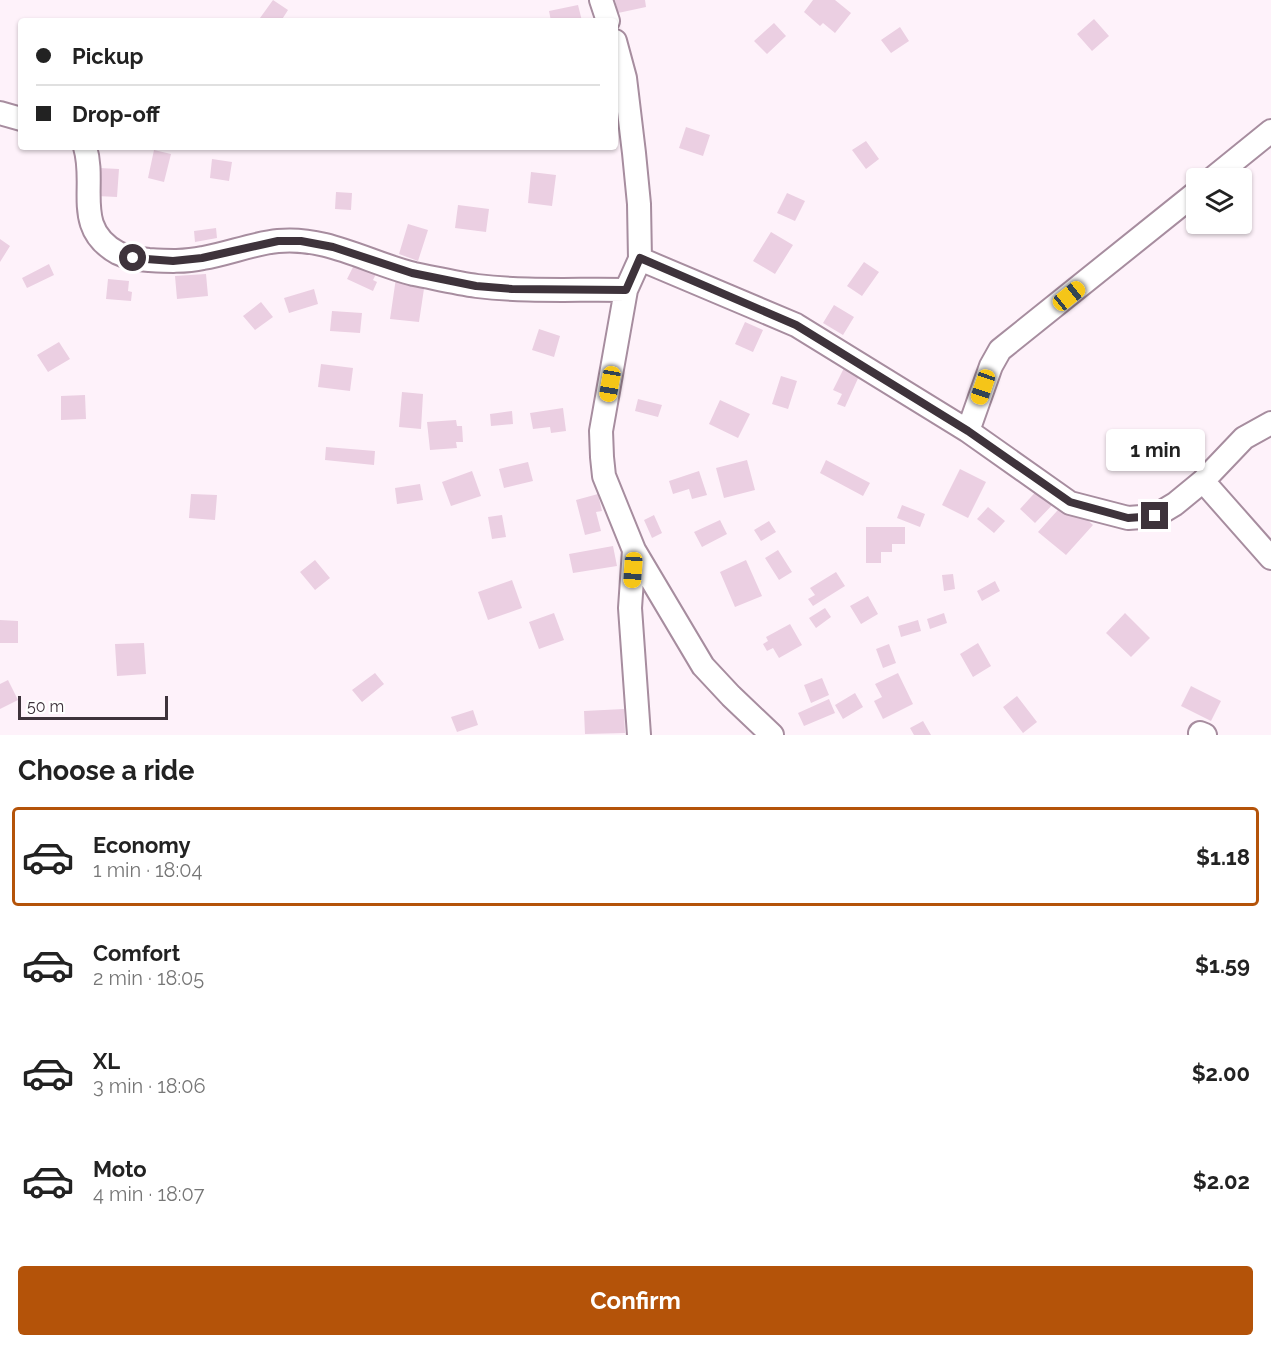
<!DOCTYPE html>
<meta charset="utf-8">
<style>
body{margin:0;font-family:Raleway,sans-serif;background:#f2f2f2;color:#222;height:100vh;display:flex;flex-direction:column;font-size:22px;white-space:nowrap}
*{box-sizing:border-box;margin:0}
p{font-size:20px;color:#767676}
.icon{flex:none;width:33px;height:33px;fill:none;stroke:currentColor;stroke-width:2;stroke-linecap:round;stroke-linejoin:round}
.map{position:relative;height:735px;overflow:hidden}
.side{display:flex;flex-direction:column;background:#fff;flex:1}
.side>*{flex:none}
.top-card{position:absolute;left:18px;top:18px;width:600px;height:132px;border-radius:6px;box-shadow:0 2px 4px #0004;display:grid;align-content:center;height:132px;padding:0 18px;background:#fff}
.fabs{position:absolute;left:1186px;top:168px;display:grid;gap:12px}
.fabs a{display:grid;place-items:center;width:66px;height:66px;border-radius:6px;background:#fff;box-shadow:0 2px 4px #0004;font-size:30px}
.scale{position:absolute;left:18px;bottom:15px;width:150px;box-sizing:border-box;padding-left:6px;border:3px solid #3e333b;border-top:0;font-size:16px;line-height:21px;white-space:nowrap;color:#3e333b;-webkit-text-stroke:4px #fff;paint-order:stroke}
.end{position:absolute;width:27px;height:27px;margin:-14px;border:8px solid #3e333b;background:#fff;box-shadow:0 0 0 3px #fff}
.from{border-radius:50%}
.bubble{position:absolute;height:42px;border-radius:6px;background:#fff;box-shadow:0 2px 4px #0004;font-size:20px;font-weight:700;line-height:42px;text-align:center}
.car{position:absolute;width:18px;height:36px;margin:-18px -9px;border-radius:8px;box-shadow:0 0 4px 2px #0007;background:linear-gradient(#f5c518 24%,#345 0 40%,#f5c518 0 76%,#345 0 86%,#f5c518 0)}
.top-card b{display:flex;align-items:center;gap:21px;height:57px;font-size:22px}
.top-card b+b{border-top:2px solid #e0e0e0}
.top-card i{width:15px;height:15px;background:#222}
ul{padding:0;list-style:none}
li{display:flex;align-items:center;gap:18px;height:99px;margin:0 12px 9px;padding:0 6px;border:3px solid transparent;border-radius:6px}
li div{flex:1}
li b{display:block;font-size:22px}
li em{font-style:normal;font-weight:700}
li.selected{border-color:#b45309}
li>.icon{width:54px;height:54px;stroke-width:1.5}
h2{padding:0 18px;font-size:27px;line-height:72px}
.button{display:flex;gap:12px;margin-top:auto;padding:12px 18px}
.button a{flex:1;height:69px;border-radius:6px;background:#b45309;color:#fff;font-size:24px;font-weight:700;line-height:69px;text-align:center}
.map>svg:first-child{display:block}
.building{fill:#ebcfe2}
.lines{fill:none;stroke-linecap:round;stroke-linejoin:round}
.street-casing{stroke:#a78d9f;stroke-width:26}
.street{stroke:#fff;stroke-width:22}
.route{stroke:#3e333b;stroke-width:8}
</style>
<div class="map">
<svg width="1271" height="735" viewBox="0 0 1271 735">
<rect width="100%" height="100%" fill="#fef2fa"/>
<path class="building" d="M 273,0 L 288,10 L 281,21 L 265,21 L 260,18 Z
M 615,0 L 645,0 L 646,7 L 618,13 Z
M 813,0 L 835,0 L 851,13 L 835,33 L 823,23 L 820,26 L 804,12 Z
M 578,5 L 582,21 L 551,21 L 549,11 Z
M 1094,19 L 1109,36 L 1092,51 L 1077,34 Z
M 774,23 L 786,36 L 767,54 L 754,41 Z
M 900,27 L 909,41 L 891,53 L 881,40 Z
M 686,127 L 710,135 L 703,156 L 679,148 Z
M 866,141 L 879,159 L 866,169 L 852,150 Z
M 154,150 L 171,154 L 164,182 L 148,178 Z
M 212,159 L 232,162 L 229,181 L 210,178 Z
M 99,168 L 119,169 L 117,197 L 97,196 Z
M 531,172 L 556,175 L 552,206 L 528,203 Z
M 336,192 L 352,193 L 351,210 L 335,209 Z
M 787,193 L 805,201 L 795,221 L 777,213 Z
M 458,205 L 489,209 L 486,232 L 455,228 Z
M 408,224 L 428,230 L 418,261 L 399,254 Z
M 216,228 L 217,238 L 195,242 L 194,231 Z
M 771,232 L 793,245 L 775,274 L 753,261 Z
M 0,239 L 10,246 L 0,262 Z
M 864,262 L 879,272 L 862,296 L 847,286 Z
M 49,264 L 54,275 L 27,288 L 22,278 Z
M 354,265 L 376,274 L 373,280 L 377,282 L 373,291 L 347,279 Z
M 206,274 L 208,296 L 177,299 L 175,276 Z
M 396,278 L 425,282 L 419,322 L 390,319 Z
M 108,279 L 129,281 L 128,291 L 132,292 L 131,301 L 106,299 Z
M 314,289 L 318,304 L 289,313 L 284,298 Z
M 261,302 L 273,317 L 255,330 L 243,316 Z
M 834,305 L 854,317 L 843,335 L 823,323 Z
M 332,311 L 362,313 L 360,333 L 330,331 Z
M 745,322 L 763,330 L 753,352 L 735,344 Z
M 539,329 L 560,336 L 554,357 L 532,350 Z
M 59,342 L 70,359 L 48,372 L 37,355 Z
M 321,364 L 353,368 L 350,391 L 318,387 Z
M 845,366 L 860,374 L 845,407 L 837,404 L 842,394 L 833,390 Z
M 781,376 L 797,381 L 788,409 L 772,404 Z
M 402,392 L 423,394 L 421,429 L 399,427 Z
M 85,395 L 86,419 L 61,420 L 61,396 Z
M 638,399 L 662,405 L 658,417 L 635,411 Z
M 720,400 L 750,414 L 738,438 L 709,424 Z
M 563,408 L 566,431 L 551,433 L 550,427 L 533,429 L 530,413 Z
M 512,411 L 513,424 L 491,426 L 490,414 Z
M 456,420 L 457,426 L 462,426 L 463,442 L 456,442 L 457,448 L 430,450 L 427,422 Z
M 326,447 L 375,451 L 374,465 L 325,460 Z
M 747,460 L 755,490 L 724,498 L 716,468 Z
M 826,460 L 870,483 L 863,496 L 820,473 Z
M 528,462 L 533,481 L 504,488 L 499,469 Z
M 960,469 L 986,482 L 968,518 L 942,505 Z
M 472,471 L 481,496 L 451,506 L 442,482 Z
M 699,471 L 707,495 L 692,499 L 689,489 L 673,494 L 669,481 Z
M 420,484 L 423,500 L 397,504 L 395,488 Z
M 1041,486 L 1057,500 L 1035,523 L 1020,509 Z
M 191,494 L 217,495 L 215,520 L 189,518 Z
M 598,494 L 602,511 L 596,512 L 601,531 L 585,535 L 576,500 Z
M 1066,501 L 1093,525 L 1066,555 L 1038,532 Z
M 902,505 L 925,514 L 920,527 L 897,518 Z
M 988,507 L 1005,521 L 994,533 L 977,519 Z
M 502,515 L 506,537 L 492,539 L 488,517 Z
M 654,515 L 662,533 L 652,538 L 644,520 Z
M 720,520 L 727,534 L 702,547 L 694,532 Z
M 769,521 L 776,532 L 761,541 L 754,530 Z
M 866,527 L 905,527 L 905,544 L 892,544 L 892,552 L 881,552 L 881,563 L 866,563 Z
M 613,546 L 617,566 L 573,573 L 569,554 Z
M 778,550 L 792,572 L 779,580 L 765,558 Z
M 315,560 L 330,578 L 315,590 L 300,572 Z
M 746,560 L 762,596 L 735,607 L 720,572 Z
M 836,572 L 845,586 L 813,606 L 808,599 L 815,595 L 810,588 Z
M 953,574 L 955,589 L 944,591 L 942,575 Z
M 512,580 L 522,608 L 488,620 L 478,592 Z
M 995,581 L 1000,591 L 982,601 L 977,591 Z
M 868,596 L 878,614 L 861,624 L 850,606 Z
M 825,608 L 831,617 L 816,628 L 809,618 Z
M 554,613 L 564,640 L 539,649 L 529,622 Z
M 944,613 L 947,623 L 930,629 L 927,619 Z
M 1125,613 L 1150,638 L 1131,657 L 1106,633 Z
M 0,620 L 18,621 L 18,643 L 0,643 Z
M 918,620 L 921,631 L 901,637 L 898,626 Z
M 790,624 L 802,645 L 779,658 L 773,648 L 767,651 L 763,644 L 768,641 L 766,637 Z
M 144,643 L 146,674 L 117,676 L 115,644 Z
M 978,643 L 991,666 L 973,677 L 960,654 Z
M 889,644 L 896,663 L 883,668 L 876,649 Z
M 375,673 L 384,684 L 362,702 L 352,690 Z
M 898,673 L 913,704 L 883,719 L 874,701 L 882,697 L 875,684 Z
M 822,678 L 829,695 L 811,703 L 804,685 Z
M 8,680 L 18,700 L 0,709 L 0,684 Z
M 1191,686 L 1221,701 L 1211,721 L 1181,706 Z
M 855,693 L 863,707 L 843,719 L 835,705 Z
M 1017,696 L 1037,722 L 1023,733 L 1003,707 Z
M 829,699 L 835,713 L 804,726 L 798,713 Z
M 624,709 L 625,733 L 585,734 L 584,711 Z
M 473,710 L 478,725 L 457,732 L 451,717 Z
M 923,721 L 931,735 L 914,735 L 910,728 Z"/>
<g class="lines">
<defs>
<path id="street" d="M 601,0 L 608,21
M 615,41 L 625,78 L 634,153 L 639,204 L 640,259 L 626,290 L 601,431 L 602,457 L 604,476 L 634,550 L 703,666 L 731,696 L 772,735
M 0,113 L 21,119
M 85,147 C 97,186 72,228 118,253 C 128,258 138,259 149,260 C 167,261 185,262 203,258 C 227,254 255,243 278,241 C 326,236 369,263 414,274 C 435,278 456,283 477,286 C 525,292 577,289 626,290
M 1213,178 L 1271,131
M 640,259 L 796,325 L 968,431 L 1070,503 L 1128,518 L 1155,516 L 1175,504 L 1203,481 L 1244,438 L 1271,423
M 968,431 L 991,366 L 1000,350 L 1197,192
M 1203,481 L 1271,558
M 634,550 L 630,608 L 639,735
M 1200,733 L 1205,735"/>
</defs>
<use href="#street" class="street-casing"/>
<use href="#street" class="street"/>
</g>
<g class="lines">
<path class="route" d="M 133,258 L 173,261 L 202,258 L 278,241 L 301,241 L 333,247 L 412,273 L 476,286 L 512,289 L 626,290 L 640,258 L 796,325 L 968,431 L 1070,502 L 1128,518 L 1155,516"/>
</g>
</svg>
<div class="fabs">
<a><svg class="icon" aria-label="layers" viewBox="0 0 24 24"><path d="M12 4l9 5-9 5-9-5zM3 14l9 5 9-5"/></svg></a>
</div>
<div class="scale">50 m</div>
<i class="end from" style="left:133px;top:258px"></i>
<i class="end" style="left:1155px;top:516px"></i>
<div class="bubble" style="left:1106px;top:429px;width:99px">1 min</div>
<i class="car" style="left:1069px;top:296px;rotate:51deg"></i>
<i class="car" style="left:610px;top:384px;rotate:190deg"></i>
<i class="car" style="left:983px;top:387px;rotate:199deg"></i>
<i class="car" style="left:633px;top:570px;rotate:184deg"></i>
<div class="top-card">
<b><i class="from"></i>Pickup</b>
<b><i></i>Drop-off</b>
</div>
</div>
<section class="side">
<h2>Choose a ride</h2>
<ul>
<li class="selected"><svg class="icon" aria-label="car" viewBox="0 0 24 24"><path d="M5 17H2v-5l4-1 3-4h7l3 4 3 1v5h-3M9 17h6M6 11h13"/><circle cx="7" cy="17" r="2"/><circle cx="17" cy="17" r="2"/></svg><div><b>Economy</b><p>1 min · 18:04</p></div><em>$1.18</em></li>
<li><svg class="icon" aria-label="car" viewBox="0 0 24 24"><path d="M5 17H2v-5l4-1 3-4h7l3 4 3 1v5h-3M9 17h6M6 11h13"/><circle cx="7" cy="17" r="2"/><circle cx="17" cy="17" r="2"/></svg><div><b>Comfort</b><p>2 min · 18:05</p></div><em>$1.59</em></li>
<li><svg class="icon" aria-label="car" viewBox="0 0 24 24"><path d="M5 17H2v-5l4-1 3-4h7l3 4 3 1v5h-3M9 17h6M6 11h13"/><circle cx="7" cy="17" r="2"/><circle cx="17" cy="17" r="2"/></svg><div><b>XL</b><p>3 min · 18:06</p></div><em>$2.00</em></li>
<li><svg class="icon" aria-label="car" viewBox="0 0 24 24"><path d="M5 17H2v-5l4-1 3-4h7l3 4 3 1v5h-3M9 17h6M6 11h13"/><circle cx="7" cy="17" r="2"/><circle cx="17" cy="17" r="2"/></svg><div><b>Moto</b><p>4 min · 18:07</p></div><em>$2.02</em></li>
</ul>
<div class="button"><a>Confirm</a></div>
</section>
